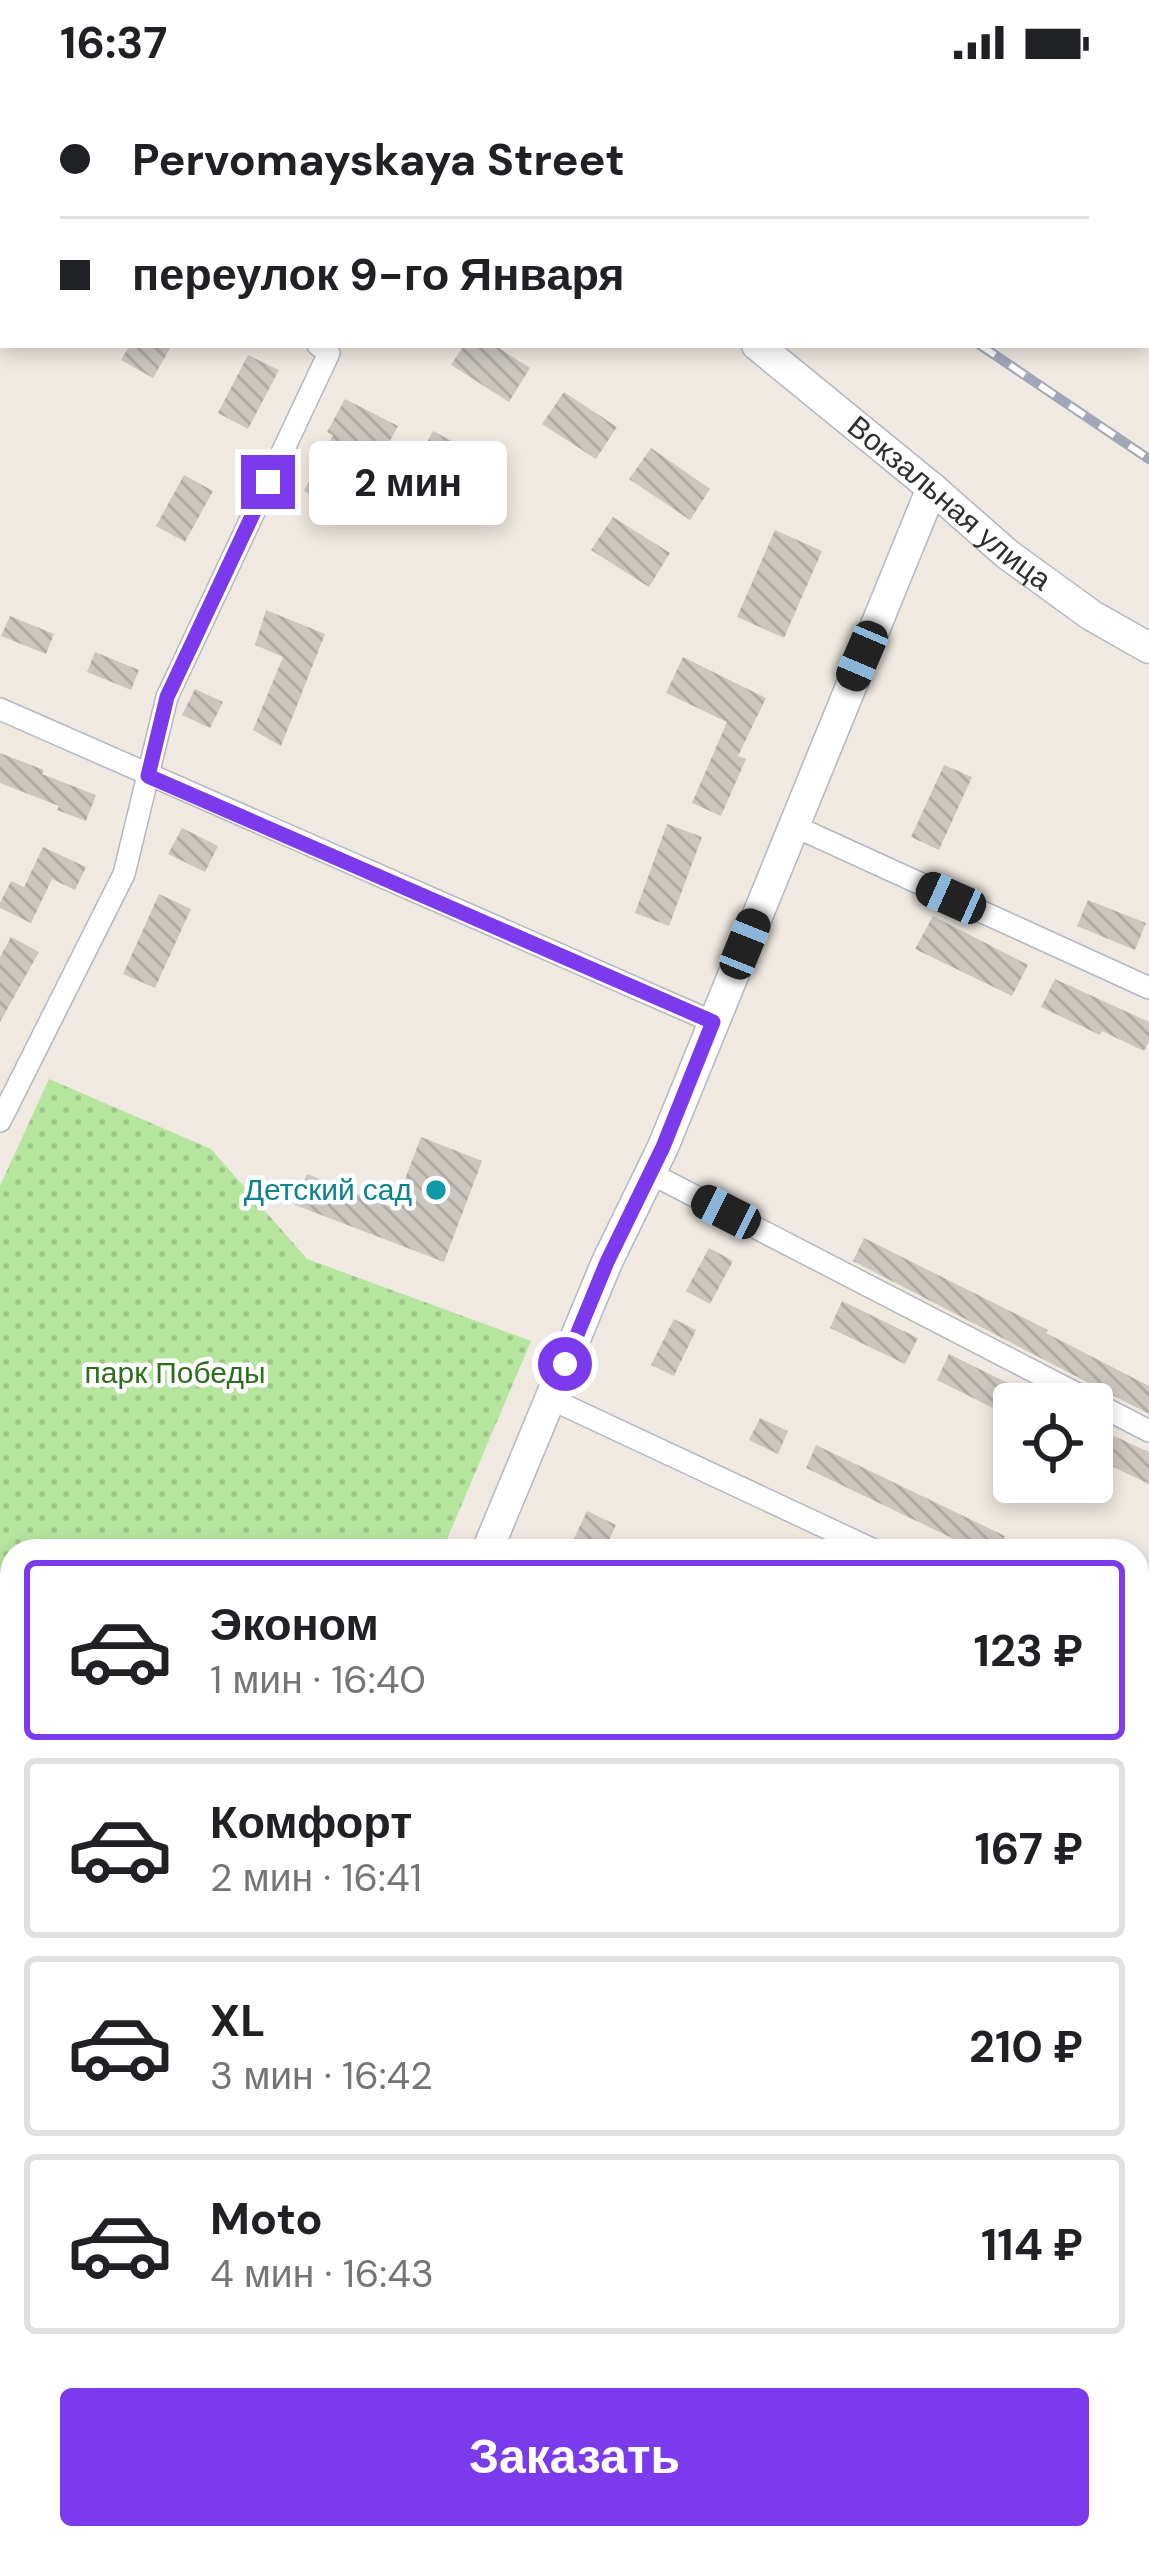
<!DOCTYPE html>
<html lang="ru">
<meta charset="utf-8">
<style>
body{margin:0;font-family:"DM Sans",sans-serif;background:#f6f6f6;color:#202124;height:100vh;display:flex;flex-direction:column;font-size:45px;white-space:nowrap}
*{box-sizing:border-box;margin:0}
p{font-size:39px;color:#757577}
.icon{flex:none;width:66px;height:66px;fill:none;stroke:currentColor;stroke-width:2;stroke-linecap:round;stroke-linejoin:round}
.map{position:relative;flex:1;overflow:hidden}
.details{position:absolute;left:0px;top:1455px;width:1149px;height:1011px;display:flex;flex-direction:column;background:#fff;border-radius:36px 36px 0 0;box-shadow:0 6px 18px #0003}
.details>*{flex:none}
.banner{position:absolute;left:0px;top:0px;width:1149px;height:264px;box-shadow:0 6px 18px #0003;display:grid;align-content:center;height:264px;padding:0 60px;background:#fff}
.fabs{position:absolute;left:993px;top:1299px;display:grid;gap:24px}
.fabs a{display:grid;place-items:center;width:120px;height:120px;border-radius:12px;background:#fff;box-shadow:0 6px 18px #0003;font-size:60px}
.end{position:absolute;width:54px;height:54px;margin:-27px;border:15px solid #7c3aed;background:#fff;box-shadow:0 0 0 6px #fff}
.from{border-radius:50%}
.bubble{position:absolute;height:84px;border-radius:12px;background:#fff;box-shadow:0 6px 18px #0003;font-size:39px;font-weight:700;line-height:84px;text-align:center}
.car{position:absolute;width:36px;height:72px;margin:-36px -18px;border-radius:15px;box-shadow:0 0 9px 3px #0007;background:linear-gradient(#222 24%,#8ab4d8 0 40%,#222 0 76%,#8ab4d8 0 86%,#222 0)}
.banner b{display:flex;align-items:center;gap:42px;height:114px;font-size:45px}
.banner b+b{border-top:3px solid #e0e0e0}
.banner i{width:30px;height:30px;background:#202124}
ul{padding:21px 0 0;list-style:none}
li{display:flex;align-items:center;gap:36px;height:180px;margin:0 24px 18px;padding:0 36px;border:6px solid #e0e0e0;border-radius:12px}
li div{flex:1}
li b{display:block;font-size:45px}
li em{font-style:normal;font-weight:700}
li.on{border-color:#7c3aed}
li>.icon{width:108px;height:108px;stroke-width:1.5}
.action{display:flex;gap:24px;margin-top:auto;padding:24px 60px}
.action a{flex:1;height:138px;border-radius:12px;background:#7c3aed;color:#fff;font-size:48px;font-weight:700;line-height:138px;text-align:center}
.status{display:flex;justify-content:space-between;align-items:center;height:84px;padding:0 60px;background:#fff;direction:ltr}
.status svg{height:33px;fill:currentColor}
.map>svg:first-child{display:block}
.industrial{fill:#e3e1e8}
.education{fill:#f0e6d1}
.park{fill:url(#park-dots)}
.building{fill:url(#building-back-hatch)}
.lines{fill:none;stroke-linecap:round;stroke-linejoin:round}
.service-casing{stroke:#b4b7c1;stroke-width:14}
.minor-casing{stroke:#b4b7c1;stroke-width:24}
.secondary-casing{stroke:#b4b7c1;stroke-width:33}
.service{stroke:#fff;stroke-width:10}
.minor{stroke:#fff;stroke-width:21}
.secondary{stroke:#fff;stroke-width:30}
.rail-casing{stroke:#a3a6b8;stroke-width:10}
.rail{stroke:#fff;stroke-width:6;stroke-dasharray:18;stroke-linecap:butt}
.route{stroke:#7c3aed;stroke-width:15}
.culture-dot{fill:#0f9aa8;stroke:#fff;stroke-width:4.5}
.labels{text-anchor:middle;stroke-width:9;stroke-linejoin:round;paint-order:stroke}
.street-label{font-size:30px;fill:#2e2e2e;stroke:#fff}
.culture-label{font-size:30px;fill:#0d838f;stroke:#fff;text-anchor:end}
.park-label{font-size:30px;fill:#2c6e1b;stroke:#fff}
</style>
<div class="status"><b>16:37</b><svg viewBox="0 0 49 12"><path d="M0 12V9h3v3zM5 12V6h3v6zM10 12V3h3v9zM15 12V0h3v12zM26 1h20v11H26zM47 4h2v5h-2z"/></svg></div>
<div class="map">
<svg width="1149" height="2465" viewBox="0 0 1149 2465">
<defs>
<pattern id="park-dots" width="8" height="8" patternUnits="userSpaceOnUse" patternTransform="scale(3)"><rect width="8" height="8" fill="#b6e59e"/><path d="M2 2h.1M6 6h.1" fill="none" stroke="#9dc588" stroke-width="1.8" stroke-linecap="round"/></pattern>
<pattern id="building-back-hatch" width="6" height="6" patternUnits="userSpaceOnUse" patternTransform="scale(3)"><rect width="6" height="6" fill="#cbc7bf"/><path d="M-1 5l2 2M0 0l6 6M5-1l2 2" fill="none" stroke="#afaba4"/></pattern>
</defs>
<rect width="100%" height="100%" fill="#efe9e1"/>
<path class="industrial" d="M 1137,1638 L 1149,1643 L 1149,1819 L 1137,1846 Z"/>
<path class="education" d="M 0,2106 L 12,2111 L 12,2418 L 0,2446 Z"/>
<path class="park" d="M 49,995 L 211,1065 L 307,1175 L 531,1257 L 442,1467 L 12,1467 L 12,1588 L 0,1582 L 0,1102 Z"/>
<path class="building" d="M 130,261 L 172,261 L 153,294 L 121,276 Z
M 464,261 L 494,261 L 530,284 L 509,318 L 451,281 Z
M 248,271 L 279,286 L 248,345 L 218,329 Z
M 564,308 L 617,343 L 596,375 L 542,340 Z
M 345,315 L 398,342 L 372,390 L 375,392 L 354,433 L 304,407 L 333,351 L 327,348 Z
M 433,347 L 493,379 L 476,412 L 416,379 Z
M 651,364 L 710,405 L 690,436 L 629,395 Z
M 184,391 L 213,407 L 185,458 L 156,442 Z
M 613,433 L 670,469 L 649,503 L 591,466 Z
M 775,446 L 822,467 L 784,554 L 737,533 Z
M 266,526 L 325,550 L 281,662 L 253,646 L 283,573 L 255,561 Z
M 10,532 L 54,550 L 46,570 L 1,552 Z
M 95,568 L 139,586 L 131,606 L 87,588 Z
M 683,573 L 766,614 L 738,672 L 746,675 L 721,732 L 692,719 L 727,638 L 666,609 Z
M 195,605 L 223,618 L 210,644 L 182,631 Z
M 0,669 L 44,686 L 42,690 L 96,711 L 86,737 L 57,726 L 59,722 L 0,699 Z
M 944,681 L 972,693 L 939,766 L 911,753 Z
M 667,740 L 702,753 L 669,842 L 635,829 Z
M 182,744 L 218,762 L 205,788 L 168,770 Z
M 43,763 L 86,783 L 75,806 L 52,795 L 31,839 L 0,824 L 0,819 L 11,797 L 24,803 Z
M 159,810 L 191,825 L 155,904 L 123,890 Z
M 1088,816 L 1146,839 L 1135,866 L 1077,842 Z
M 933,832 L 1028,881 L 1012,912 L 915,865 Z
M 11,853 L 39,868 L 0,938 L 0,873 Z
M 1055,895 L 1149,938 L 1149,957 L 1144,967 L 1102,947 L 1100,951 L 1041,923 Z
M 421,1053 L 482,1077 L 444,1178 L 295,1121 L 307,1090 L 394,1124 Z
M 864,1154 L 1048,1246 L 1046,1249 L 1149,1302 L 1149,1330 L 853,1177 Z
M 709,1164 L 733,1177 L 710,1220 L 686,1207 Z
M 842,1217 L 918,1254 L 905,1280 L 830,1244 Z
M 674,1235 L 696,1246 L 674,1292 L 651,1281 Z
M 949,1270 L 1024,1307 L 1046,1320 L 1014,1320 L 1011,1333 L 937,1296 Z
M 760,1334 L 788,1347 L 778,1370 L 749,1356 Z
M 1092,1342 L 1149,1368 L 1149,1400 L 1092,1373 Z
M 816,1361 L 1005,1452 L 998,1467 L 979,1467 L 806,1384 Z
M 587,1427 L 616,1441 L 604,1467 L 568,1467 Z"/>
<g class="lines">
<defs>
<path id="service" d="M 0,1720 L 12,1726
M 0,2078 L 12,2084"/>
<path id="minor" d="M 0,625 L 713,938
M 792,741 L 1149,904
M 0,1037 L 124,790 L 167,613 L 329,269 L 318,261
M 650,1089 L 1149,1347
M 551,1315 L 876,1467
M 1137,1589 L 1149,1595
M 1137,2065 L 1149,2043
M 982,2454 L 1005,2465"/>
<g id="secondary">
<path d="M 438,0 L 442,3"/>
<path id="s1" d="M 757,261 L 932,404 L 1007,470 L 1091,531 L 1149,564"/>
<path d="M 487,1467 L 607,1178 L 663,1063 L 932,404"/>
<path d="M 69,2465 L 73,2454"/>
</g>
</defs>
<use href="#service" class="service-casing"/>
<use href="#minor" class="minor-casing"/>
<use href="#secondary" class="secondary-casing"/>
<use href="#service" class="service"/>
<use href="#minor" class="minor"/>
<use href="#secondary" class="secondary"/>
<defs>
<path id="rail" d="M 591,0 L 595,3
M 980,261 L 1149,375"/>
</defs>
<use href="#rail" class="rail-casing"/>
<use href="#rail" class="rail"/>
</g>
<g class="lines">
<path class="route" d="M 268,398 L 167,613 L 148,692 L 713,938 L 663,1063 L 607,1178 L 565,1280"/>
</g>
<circle class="culture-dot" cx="436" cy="1106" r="12"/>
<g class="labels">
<g class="street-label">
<text dy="10" stroke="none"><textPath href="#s1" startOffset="249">Вокзальная улица</textPath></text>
</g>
<g class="culture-label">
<text x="412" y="1116">Детский сад</text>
</g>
<g class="park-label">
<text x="175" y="1299">парк Победы</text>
</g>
</g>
</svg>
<div class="fabs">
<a><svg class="icon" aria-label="locate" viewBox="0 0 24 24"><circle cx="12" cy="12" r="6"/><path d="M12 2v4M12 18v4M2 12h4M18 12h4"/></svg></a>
</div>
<i class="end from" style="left:565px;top:1280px"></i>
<i class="end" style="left:268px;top:398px"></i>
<div class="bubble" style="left:309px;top:357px;width:198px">2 мин</div>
<i class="car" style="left:862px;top:572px;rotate:203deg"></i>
<i class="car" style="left:951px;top:814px;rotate:294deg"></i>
<i class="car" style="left:745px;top:860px;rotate:22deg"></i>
<i class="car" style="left:726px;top:1128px;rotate:297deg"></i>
<div class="banner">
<b><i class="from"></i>Pervomayskaya Street</b>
<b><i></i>переулок 9-го Января</b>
</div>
<section class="details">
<ul>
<li class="on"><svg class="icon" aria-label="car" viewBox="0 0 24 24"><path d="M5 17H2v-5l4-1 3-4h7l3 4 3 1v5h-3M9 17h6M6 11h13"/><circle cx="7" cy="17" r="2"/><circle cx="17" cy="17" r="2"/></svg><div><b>Эконом</b><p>1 мин · 16:40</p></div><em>123 ₽</em></li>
<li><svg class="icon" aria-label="car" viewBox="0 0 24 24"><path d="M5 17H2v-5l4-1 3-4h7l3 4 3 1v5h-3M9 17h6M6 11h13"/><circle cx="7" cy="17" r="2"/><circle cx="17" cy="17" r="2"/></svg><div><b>Комфорт</b><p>2 мин · 16:41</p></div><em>167 ₽</em></li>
<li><svg class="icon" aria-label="car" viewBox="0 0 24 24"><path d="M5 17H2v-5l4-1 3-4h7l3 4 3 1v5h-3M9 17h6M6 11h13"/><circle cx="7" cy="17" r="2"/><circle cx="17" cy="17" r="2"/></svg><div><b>XL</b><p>3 мин · 16:42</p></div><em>210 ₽</em></li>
<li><svg class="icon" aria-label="car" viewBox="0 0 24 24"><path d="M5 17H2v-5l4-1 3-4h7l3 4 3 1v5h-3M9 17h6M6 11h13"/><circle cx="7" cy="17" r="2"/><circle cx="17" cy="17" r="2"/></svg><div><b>Moto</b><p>4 мин · 16:43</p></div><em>114 ₽</em></li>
</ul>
<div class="action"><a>Заказать</a></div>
</section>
</div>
